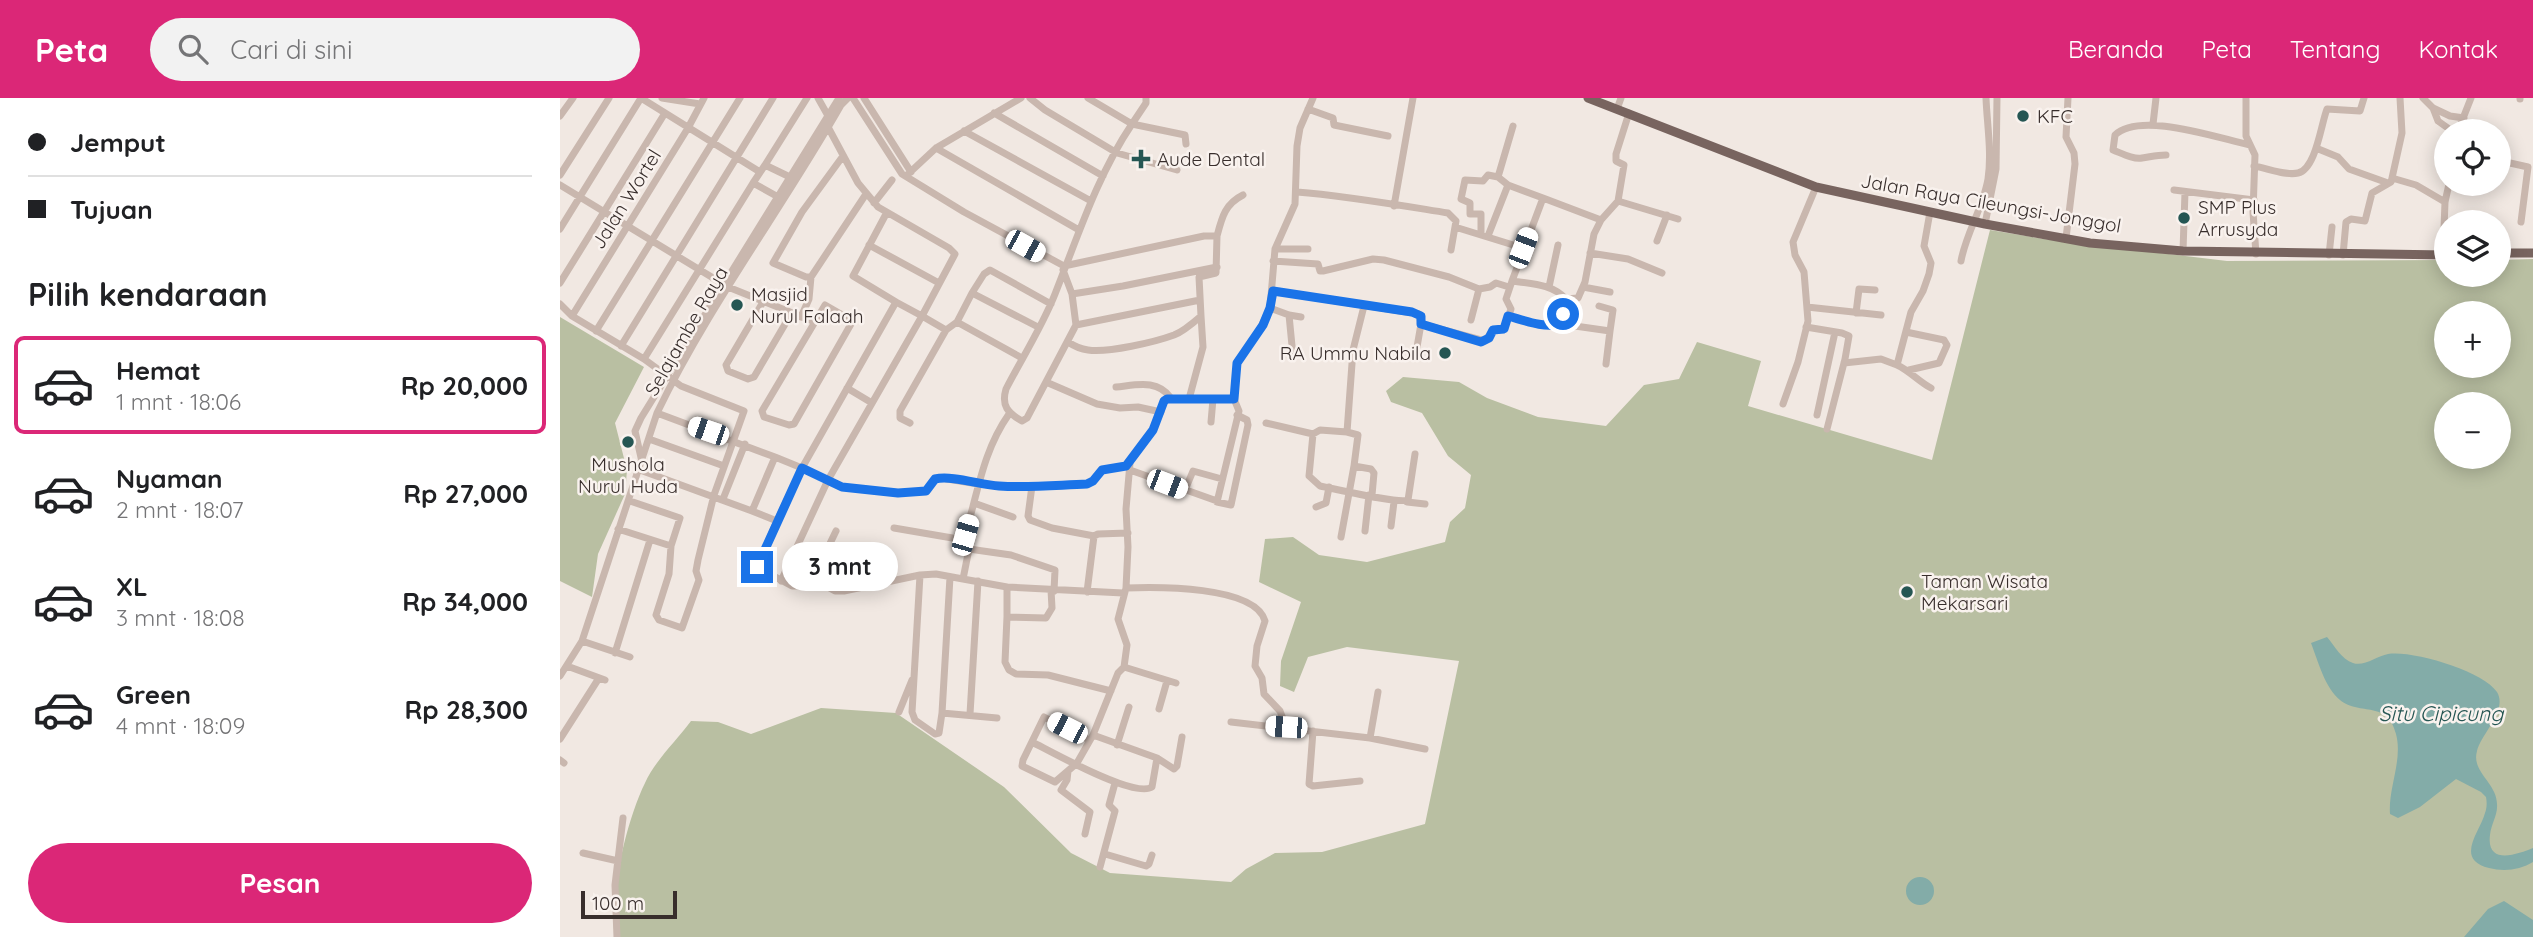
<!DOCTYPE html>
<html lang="id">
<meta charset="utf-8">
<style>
body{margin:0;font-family:Quicksand,sans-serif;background:#f2f2f2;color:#202124;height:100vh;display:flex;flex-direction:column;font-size:26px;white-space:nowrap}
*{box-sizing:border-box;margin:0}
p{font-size:23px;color:#757577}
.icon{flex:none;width:38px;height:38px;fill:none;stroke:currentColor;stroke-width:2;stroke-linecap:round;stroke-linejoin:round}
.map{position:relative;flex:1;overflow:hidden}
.sheet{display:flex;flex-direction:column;background:#fff;width:560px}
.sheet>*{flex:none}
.hud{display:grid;align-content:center;height:154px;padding:0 28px;background:#fff}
.fabs{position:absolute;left:1874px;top:21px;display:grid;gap:14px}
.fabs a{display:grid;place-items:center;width:77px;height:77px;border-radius:50%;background:#fff;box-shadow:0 4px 18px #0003;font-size:35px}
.scale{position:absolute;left:21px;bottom:18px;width:96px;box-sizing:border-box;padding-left:7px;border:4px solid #382e2c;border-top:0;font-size:19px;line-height:24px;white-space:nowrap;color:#382e2c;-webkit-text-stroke:5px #f9f2ee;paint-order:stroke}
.end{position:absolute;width:32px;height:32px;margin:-16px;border:9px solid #1a73e8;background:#fff;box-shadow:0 0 0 4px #fff}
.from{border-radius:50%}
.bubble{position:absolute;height:49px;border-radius:24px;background:#fff;box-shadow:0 4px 18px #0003;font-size:23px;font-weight:700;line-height:49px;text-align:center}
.car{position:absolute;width:21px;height:42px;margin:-21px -10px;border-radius:9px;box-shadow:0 0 5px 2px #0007;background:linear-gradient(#fff 24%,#345 0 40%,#fff 0 76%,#345 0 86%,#fff 0)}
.hud b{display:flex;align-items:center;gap:24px;height:66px;font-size:26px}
.hud b+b{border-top:2px solid #e0e0e0}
.hud i{width:18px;height:18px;background:#202124}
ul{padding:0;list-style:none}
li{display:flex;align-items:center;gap:21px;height:98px;margin:0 14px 10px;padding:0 14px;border:4px solid transparent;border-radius:10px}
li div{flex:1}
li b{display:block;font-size:26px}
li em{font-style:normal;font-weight:700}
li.on{border-color:#db2777}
li>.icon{width:63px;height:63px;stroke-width:1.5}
h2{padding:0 28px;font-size:32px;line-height:84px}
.primary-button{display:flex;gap:14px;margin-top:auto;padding:14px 28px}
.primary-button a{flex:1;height:80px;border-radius:42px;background:#db2777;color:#fff;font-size:28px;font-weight:700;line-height:80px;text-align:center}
header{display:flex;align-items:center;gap:42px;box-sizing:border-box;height:98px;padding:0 35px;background:#db2777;color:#fff}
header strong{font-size:33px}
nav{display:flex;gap:38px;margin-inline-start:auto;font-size:24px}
.search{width:490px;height:63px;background:#f2f2f2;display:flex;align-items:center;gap:18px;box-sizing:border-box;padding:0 24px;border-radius:38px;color:#757577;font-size:26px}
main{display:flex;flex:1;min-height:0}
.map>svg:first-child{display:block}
.green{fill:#b9bfa2;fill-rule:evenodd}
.water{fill:#83aca8}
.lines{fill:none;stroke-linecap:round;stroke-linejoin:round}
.minor{stroke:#c9b7ae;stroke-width:7}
.major{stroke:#78645f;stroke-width:9}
.route{stroke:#1a73e8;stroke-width:9}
.poi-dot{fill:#255653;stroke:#f9f2ee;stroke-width:2.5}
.labels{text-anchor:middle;stroke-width:5;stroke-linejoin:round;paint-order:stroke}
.poi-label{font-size:19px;fill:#382e2c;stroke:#f9f2ee;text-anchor:start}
.street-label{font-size:19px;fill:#382e2c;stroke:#f9f2ee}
.water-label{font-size:21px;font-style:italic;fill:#255653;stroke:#f9f2ee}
</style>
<header>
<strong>Peta</strong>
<div class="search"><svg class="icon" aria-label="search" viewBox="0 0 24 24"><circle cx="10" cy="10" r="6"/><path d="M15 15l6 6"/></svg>Cari di sini</div>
<nav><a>Beranda</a><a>Peta</a><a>Tentang</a><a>Kontak</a></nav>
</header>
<main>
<section class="sheet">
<div class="hud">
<b><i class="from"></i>Jemput</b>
<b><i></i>Tujuan</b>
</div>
<h2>Pilih kendaraan</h2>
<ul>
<li class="on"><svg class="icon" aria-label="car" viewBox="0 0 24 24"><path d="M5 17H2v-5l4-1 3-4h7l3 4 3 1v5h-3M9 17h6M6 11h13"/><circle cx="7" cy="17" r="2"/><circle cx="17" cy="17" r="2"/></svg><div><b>Hemat</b><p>1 mnt · 18:06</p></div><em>Rp 20,000</em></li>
<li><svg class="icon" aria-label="car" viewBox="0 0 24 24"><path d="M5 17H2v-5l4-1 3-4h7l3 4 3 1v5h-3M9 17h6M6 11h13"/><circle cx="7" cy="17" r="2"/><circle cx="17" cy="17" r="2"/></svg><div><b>Nyaman</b><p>2 mnt · 18:07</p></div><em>Rp 27,000</em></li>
<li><svg class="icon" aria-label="car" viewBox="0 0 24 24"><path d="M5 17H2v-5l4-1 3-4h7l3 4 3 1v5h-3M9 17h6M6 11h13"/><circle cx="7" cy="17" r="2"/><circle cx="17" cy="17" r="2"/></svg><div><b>XL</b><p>3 mnt · 18:08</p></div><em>Rp 34,000</em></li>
<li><svg class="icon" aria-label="car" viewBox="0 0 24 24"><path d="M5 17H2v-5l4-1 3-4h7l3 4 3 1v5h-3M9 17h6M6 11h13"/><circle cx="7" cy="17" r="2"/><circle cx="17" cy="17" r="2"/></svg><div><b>Green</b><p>4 mnt · 18:09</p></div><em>Rp 28,300</em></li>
</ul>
<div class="primary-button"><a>Pesan</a></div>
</section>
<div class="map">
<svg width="1973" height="839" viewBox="0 0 1973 839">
<rect width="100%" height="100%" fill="#f1e8e2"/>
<path class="green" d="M 1430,132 L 1484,141 L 1667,163 L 1886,162 L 1886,177 L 1939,177 L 1939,162 L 1973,161 L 1973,839 L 55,839 C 48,800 67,721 85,685 C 94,664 117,642 131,623 L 158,624 L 191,636 L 261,610 L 336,615 L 444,689 L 511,755 L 550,775 L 671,784 L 686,771 L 715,755 L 762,754 L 865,726 L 899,563 L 787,549 L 748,559 L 734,594 L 720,588 L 721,563 L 741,504 L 699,484 L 705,441 L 733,439 L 759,457 L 807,464 L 885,444 L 890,424 L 905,410 L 911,377 L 888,358 L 862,315 L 831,304 L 826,293 L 843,279 L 899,284 L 927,300 L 978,319 L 1046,328 L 1084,287 L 1119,281 L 1137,244 L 1201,263 L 1188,308 L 1372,362 ZM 1886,215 L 1939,215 L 1939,268 L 1886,268 ZM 1886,306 L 1939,306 L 1939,359 L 1886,359 Z
M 0,219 L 84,269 L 55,325 L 67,372 L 65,396 L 38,456 L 32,499 L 0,483 Z"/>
<path class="water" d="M 1767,539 C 1774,547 1782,562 1793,565 C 1804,569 1817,558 1828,556 C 1852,552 1923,573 1937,594 C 1948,612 1921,636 1917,653 C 1911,674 1937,685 1937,706 C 1938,717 1931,726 1930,737 C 1926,768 1958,756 1973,750 L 1973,764 C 1960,772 1944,774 1929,770 C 1894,761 1920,734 1925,715 C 1927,710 1927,704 1926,699 L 1921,694 L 1896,681 L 1860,709 L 1838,720 L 1830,716 C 1828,690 1843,662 1836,636 C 1828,602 1800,618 1780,602 C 1765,590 1758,563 1751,545 Z
M1346 793a14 14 0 1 1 28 0a14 14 0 1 1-28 0Z
M 1944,803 L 1973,822 L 1973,839 L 1904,839 L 1928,811 Z"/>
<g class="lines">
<path class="minor" d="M 81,0 L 200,74
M 102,0 L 140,6
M 258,0 L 267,16
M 293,0 L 342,76 L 404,114 L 504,168 L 644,138 L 657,138 L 656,175 L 639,179 L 641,218 C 633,225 624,233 614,237 C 595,244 548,255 528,252 C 520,251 514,248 508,244
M 304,0 L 351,74
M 470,0 L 485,12 L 557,55 L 617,72
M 586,0 L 586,5 L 572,26 L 625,37 L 626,46
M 1686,0 L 1686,38 L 1695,57 L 1693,114 L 1696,156
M 1840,0 L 1842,35 L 1832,80 L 1856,87 L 1885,104
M 1863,0 L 1873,10 L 1878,23 L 1892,33
M 1960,1 L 1960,0
M 1873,10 L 1890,18 L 1904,20
M 748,11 L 773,20 L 774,27 L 828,38
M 1057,11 L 1061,0
M 434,15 L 543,78
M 0,18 L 13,0
M 1593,26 L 1596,0
M 268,29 L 298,85 L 318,109 L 389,150 L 395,156 L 362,218 L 336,204
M 404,33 L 531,103
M 1898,33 L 1911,0
M 376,50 L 519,132
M 1756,50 L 1778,59 L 1789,71 L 1828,85
M 1606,57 C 1596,57 1590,59 1582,60 C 1574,62 1561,55 1553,52 L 1555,37 C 1580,13 1657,40 1690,47
M 283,58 L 242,114 L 213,165 L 246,179 L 251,179 L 306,96
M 205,67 L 247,0
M 1939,67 L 1941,63 L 1968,69 L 1961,124
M 1694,68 C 1707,70 1726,78 1738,75 C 1756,71 1761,26 1767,11 L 1800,13 L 1804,0
M 0,77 L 49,0
M 346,78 L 376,50 L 461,0
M 938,79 L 953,28
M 1892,86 L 1913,90
M 0,87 L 168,189 L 255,224
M 1614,92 L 1694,102
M 737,94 C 787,98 838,107 888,115 L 896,123 L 891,152
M 220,100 L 193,85 L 205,67 L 232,80
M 983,100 L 1041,122
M 1058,103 L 1118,121
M 314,105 L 332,82
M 834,108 L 853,0
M 1370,114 L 1364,148 L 1371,165 L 1369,176 L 1363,193 L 1351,214 L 1337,267 C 1350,273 1358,283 1371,290
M 326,116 L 293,178 L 336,204 L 242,370 L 282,389 L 338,395 L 366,393 L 375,381 L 381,380 L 418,386 L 457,389 L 527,386 L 532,384 L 542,372 L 566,368 L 593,332 L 604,303 L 607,301 L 674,301 L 677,265 L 699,233 L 710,210 L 715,151 L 735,106 L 737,48 L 740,30 L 753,0
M 1425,126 L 1436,71 L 1437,0
M 895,129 L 963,150
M 0,131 L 81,0
M 921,136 L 921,116 L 910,116 L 910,105 L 901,101 L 905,82 L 923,83 L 928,77 L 938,79 L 948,87 L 983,100 L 952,183
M 657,138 C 662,119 665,106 683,97
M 928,138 L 948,87
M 1506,140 L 1515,66 L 1514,55 L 1506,39 L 1508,0
M 1097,143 L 1107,117
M 309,147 L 379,185
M 715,151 L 748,151
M 1623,153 L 1625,94
M 1030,155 L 1068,161 L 1102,175
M 1769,157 L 1772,129
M 1783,157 L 1786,124 L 1791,121 L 1805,123 L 1812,95 L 1831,84 L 1832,80
M 1883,157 L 1885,104 L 1889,86
M 713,163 L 758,166 L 760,173 L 763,173 L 813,161 L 824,162 L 889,179 L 919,191 L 930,189 L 936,185 L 949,189
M 1401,163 C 1406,135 1423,110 1428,81 C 1432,55 1427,26 1426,0
M 503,172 L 512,196 L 516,227 L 467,320 L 462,323 C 448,315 441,308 446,291 C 462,260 482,229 495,196 C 518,138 537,78 572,26 L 528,0
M 0,185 L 105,15
M 989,189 L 998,147
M 1023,189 L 1050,194
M 713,193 L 859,216 L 861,226 L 857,249
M 512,196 L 563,188 L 657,169
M 1006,201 L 1018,200 L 1025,184 L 1034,136 L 1041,122 L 1058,103 L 1064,67 L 1056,63 L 1056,56 L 1069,15
M 203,204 L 166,267 L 168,273 L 188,281 L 194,279 L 231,216
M 0,206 L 12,218 L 84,261 L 121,288 L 184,313 L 154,397 L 138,462 L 136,473 L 139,482 L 122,530 L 99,522 L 96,517 L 109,476 L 111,448 L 120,420 L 70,403
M 265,207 L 291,222 L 291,226 L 234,326 L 229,327 L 204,319 L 202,313 Z
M 804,208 L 793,252 L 787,334 L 798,337 L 794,368 L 811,371 L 814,375 L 812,397
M 1039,208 L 1053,212 L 1050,233
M 1247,209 L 1321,217
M 710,210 L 729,217 L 741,219
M 1296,215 L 1299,191 L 1315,192
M 729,217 L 733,258
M 12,218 L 128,30 L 144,0
M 949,218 L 975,226 L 991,228 L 1001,226 L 1050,233 L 1046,266
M 241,219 L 249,201 L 251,179
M 911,222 L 919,191
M 397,224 L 462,260
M 861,226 L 925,243 L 933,232 L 944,231 L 951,211 L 946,201 L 952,183 C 973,186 992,186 1006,201 L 1001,226
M 516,227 L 640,202
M 478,229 L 412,195 L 424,176 L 430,172 L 491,206
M 1246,229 L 1282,235 L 1289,238 L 1285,261 L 1267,331
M 36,233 L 180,0
M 1346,234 L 1384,242 L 1387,247 L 1379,265 L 1349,272
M 61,248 L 213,0
M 84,261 L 193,85
M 1284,265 L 1321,261 L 1337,267
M 486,284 L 537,306 L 560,310 L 578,309 L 601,314
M 556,289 C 577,287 597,281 611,300
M 287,290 L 312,305
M 629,301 L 643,249 L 641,218
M 674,301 L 679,313 L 657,404 L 671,407 L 688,327 L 687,322 L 677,317
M 1223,306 L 1238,264 L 1248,223 L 1244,174 L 1235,157 L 1233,144 L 1256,89
M 1257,317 L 1275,234
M 651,324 L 653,301
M 350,325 L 340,320 L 340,313 L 386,232 L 397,224 L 412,195
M 706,325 L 753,336 L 760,332 L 787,334
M 753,336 L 749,378 L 760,388 C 776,391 838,406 848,402 L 855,356
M 89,341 L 164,368
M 82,364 L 75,333 L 81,320 L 279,0
M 80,372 L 192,413 L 215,359 L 97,315
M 570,372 L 657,403
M 472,388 L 468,418 L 470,422 L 492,430 L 534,438 L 538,436 L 568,435
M 625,392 L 633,373 L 662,381
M 163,401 L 185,346
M 847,404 L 865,406
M 414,405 L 453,419
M 756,409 L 766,405 L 769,389
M 192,413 L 217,423 L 242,370 L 215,359
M 217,423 L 197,469 L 232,488 L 266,488 L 275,493 L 284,493 L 360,477 L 376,476 L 403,481 L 409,451 L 405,449 C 402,437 409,424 412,412 C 421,377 428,346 449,316
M 831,428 L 834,404
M 334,430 L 404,442
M 58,431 L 111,448
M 276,433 L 263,460 L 317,452
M 805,433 L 809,397
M 781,439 L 794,368
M 409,451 L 451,457 L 495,472 L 494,493
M 360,477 L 352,614 L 355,622 L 375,636 L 379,635 L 382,615 L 390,479
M 403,481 L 447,489 L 447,519 L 486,520 L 492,510 L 491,492
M 221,483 L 268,382 L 362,218 L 386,232
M 251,488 L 263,460
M 266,488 L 268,459
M 447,489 L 563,495
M 566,490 C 595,489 695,487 705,523 L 697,548 L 695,568 L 702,580 L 704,596 L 720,613 L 726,629
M 527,494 L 534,438
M 447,519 L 445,564 L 449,572 L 456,576 L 488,577 L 551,593
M 22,543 L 70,559
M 55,555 L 90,442
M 7,568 L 45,582
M 564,569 L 616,585
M 0,578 L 22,543 L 97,315 C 149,207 222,111 281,7 L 288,0
M 599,611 L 607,583
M 339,614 L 352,582
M 382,615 L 437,620
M 410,616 L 418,483
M 671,624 L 810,640 L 865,651
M 753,633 L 749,686 L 753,688 L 800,683
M 533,637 L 597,660 L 614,671 L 617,668 L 622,639
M 810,640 L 818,594
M 0,641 L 39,580
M 529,642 L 484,619 L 463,662 L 462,668 L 495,684 L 517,665 L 533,637 L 558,575 L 564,569 L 567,547 L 558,521 L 566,490 L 568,449 L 566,411 L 570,365
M 472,644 C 492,654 575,701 592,689 L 597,660
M 557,647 L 569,609
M 0,662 L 4,665
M 508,673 L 507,682 L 501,692 L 530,714 L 525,736
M 23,755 L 58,763
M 545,756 L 586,768 L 589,766 L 592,757
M 540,769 L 555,713 L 549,707 L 555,685
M 57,839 L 55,787 L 63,720"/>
<path class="major" d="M 1028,0 L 1256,89 L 1425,126 L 1530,145 L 1623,153 L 1886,157
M 1939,155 L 1973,155"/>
</g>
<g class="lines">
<path class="route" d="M 197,469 L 242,370 L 282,389 L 338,395 L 366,393 L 375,381 C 392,377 421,387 439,388 C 468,390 498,387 527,386 L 533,383 L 542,372 L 566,368 L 593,332 L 604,303 L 607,301 L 674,301 L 677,265 L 703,227 L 710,210 L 713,193 L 852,214 L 861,218 L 861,226 L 921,244 L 929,240 L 933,232 L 944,231 L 948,218 C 966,223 983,230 1001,226 L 1003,216"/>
</g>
<g class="poi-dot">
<circle cx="1463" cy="18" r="7"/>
<path d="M577.5 50.5h7v7h7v7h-7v7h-7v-7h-7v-7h7z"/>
<circle cx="1624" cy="120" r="7"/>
<circle cx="177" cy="207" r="7"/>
<circle cx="885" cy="255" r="7"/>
<circle cx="68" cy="344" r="7"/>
<circle cx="1347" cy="494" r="7"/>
</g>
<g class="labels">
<g class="poi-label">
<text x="1477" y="25">KFC</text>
<text x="597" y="68">Aude Dental</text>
<text x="1638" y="116">SMP Plus<tspan x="1638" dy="22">Arrusyda</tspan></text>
<text x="191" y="203">Masjid<tspan x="191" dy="22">Nurul Falaah</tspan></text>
<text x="871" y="262" text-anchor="end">RA Ummu Nabila</text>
<text x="68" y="373" text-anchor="middle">Mushola<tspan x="68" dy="22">Nurul Huda</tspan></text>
<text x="1361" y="490">Taman Wisata<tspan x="1361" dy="22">Mekarsari</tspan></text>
</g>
<g class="street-label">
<text transform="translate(66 101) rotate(-58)" y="7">Jalan Wortel</text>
<text transform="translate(1431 105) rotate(10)" y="7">Jalan Raya Cileungsi-Jonggol</text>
<text transform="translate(126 233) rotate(-60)" y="7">Selajambe Raya</text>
</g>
<g class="water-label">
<text x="1881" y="623">Situ Cipicung</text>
</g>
</g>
</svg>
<div class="fabs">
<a><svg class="icon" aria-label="locate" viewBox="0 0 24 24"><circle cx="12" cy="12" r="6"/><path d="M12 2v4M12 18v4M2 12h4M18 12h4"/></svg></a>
<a><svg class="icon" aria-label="layers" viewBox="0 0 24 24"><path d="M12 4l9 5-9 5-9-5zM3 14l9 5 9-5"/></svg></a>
<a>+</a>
<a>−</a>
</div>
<div class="scale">100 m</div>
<i class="end from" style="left:1003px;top:216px"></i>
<i class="end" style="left:197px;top:469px"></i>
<div class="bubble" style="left:222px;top:444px;width:116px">3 mnt</div>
<i class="car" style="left:465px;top:148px;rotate:119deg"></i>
<i class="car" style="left:963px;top:150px;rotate:21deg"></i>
<i class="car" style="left:148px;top:333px;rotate:289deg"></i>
<i class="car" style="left:607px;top:386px;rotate:111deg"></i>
<i class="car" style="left:405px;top:437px;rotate:16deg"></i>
<i class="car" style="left:726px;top:629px;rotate:274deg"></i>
<i class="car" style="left:507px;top:630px;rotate:297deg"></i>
</div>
</main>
